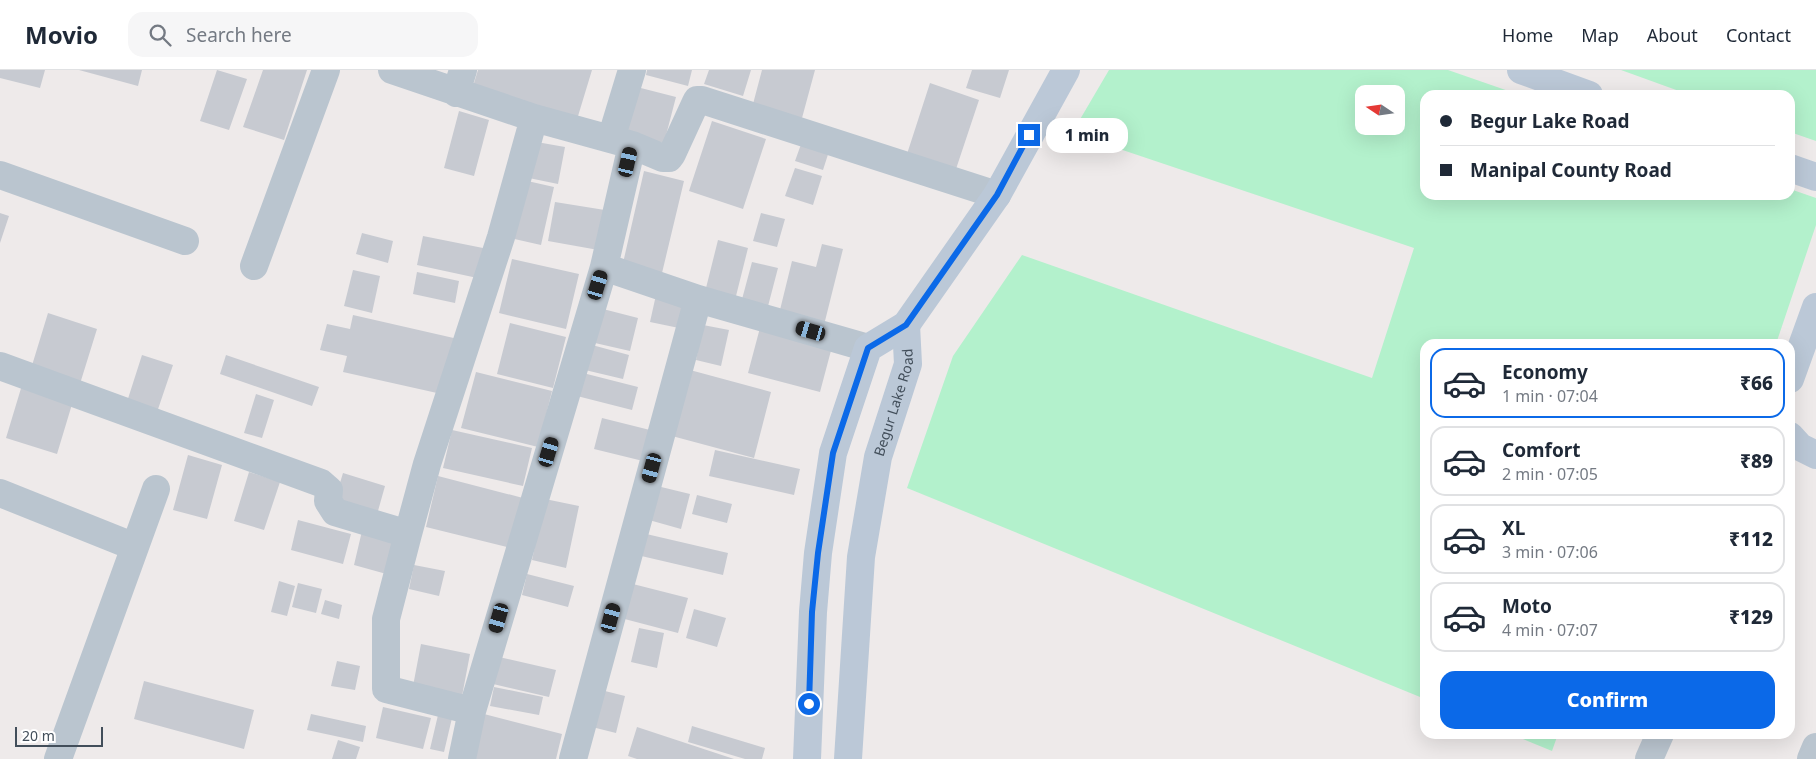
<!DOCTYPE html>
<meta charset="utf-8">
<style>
body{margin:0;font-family:"Noto Sans",sans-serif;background:#f6f6f7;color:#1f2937;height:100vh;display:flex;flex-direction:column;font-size:19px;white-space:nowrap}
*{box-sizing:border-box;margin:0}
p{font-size:16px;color:#747a83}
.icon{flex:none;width:28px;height:28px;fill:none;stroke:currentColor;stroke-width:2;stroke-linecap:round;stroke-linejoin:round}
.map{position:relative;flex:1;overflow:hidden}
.details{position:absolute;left:1420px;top:269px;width:375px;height:400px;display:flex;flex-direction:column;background:#fff;border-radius:15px;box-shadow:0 5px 20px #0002}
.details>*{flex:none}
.guide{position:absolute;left:1420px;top:20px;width:375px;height:110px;border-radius:15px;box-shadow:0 5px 20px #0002;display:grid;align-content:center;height:110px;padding:0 20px;background:#fff}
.needle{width:32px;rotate:283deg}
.tools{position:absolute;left:1355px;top:15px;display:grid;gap:10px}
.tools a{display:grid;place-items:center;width:50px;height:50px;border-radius:10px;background:#fff;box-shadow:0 5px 20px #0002;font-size:25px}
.scale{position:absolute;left:15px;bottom:12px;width:88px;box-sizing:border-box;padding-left:5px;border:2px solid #424e5a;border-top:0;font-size:14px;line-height:18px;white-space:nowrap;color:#424e5a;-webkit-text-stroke:4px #fff;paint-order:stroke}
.end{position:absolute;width:22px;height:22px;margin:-11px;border:6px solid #0b69e8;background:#fff;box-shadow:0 0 0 2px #fff}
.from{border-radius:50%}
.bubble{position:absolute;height:35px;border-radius:15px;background:#fff;box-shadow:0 5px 20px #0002;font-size:16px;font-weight:800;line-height:35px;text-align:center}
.car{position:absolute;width:15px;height:30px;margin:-15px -8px;border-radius:6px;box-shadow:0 0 4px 1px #0007;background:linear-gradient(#222 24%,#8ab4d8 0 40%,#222 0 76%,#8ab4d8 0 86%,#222 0)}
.guide b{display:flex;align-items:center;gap:18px;height:48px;font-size:19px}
.guide b+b{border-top:1px solid #e0e1e3}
.guide i{width:12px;height:12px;background:#1f2937}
ul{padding:9px 0 0;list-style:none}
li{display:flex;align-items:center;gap:15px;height:70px;margin:0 10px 8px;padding:0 10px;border:2px solid #e0e1e3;border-radius:15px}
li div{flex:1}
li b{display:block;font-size:19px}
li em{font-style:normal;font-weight:800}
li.on{border-color:#0b69e8}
li>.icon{width:45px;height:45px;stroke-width:1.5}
.primary-button{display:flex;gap:10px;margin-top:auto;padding:10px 20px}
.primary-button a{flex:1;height:58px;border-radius:15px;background:#0b69e8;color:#fff;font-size:20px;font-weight:800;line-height:58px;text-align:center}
header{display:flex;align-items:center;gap:30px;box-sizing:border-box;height:70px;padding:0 25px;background:#fff;border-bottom:1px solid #e0e1e3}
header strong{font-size:24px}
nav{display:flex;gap:28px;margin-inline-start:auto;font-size:18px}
.search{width:350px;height:45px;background:#f6f6f7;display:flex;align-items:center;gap:12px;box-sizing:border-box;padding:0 18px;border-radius:15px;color:#747a83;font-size:19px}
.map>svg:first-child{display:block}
.green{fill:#b3f1cc;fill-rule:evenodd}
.building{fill:#c7cad1}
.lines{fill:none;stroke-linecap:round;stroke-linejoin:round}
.street{stroke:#bac5cf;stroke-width:28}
.secondary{stroke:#bbc8d7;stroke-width:28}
.route{stroke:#0b69e8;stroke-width:6}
.labels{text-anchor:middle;stroke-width:5;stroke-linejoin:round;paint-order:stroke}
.street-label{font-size:14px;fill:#424e5a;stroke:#fff}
</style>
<header>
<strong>Movio</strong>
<div class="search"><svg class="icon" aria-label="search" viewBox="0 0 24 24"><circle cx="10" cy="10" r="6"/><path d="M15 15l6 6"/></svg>Search here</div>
<nav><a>Home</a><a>Map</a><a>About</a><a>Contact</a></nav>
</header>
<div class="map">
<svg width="1816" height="689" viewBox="0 0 1816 689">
<rect width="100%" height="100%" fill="#eeeaea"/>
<path class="green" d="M 1109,0 L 1448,0 L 1520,25 L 1425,25 L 1425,125 L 1790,125 L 1790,119 L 1816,128 L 1816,155 L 1776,274 L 1425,274 L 1425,629 L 907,418 L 953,286 L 1022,185 L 1372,308 L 1414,178 L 1072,63 ZM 1364,24 L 1396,24 L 1396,56 L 1364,56 Z
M 1621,0 L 1816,0 L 1816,71 L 1790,62 L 1790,25 L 1690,25 Z
M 1511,664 L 1558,664 L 1552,681 Z"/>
<path class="building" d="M 0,0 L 45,0 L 40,18 L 0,8 Z
M 79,0 L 142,0 L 138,16 Z
M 217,0 L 247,9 L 229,60 L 200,51 Z
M 263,0 L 307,0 L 284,70 L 243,57 Z
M 478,0 L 592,0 L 575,56 L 471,23 Z
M 647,0 L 692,0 L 688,16 L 646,5 Z
M 709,0 L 751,0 L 743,26 L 704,14 Z
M 762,0 L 815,0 L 802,48 L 753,34 Z
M 972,0 L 1009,0 L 1000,28 L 966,18 Z
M 930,13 L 979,30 L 956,99 L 907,84 Z
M 633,16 L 676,27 L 664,73 L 621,63 Z
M 459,41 L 489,50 L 474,106 L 444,98 Z
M 712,51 L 766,69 L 743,139 L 689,121 Z
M 804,66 L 831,75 L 823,100 L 795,91 Z
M 531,71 L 565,77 L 558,114 L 524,107 Z
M 795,98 L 822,106 L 813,135 L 785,126 Z
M 644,101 L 684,111 L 662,203 L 623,193 Z
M 523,110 L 554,117 L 541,175 L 510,168 Z
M 555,132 L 611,141 L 604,181 L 548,171 Z
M 0,143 L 9,146 L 0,173 Z
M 761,143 L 785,149 L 777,177 L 753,171 Z
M 362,163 L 393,171 L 388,193 L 356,184 Z
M 423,166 L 488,179 L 482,209 L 417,195 Z
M 718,170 L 748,178 L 735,230 L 705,222 Z
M 822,174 L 843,179 L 824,255 L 779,244 L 792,191 L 816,197 Z
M 512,189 L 579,204 L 566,259 L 499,243 Z
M 752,192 L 778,198 L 767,240 L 741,233 Z
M 353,200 L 380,206 L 372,243 L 344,236 Z
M 417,202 L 459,211 L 455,233 L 413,224 Z
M 656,225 L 685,232 L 679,258 L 650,252 Z
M 603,239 L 638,248 L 630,281 L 595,273 Z
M 48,243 L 97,259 L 79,317 L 30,302 Z
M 353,245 L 458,269 L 446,325 L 343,302 L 347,286 L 320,280 L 327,254 L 350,259 Z
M 510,253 L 566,267 L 553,318 L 497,304 Z
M 761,254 L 833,273 L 820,322 L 748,303 Z
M 703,255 L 729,260 L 721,296 L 696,290 Z
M 592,275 L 629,285 L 623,309 L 585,300 Z
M 142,285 L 173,295 L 155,348 L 125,338 Z
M 226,285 L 319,317 L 312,336 L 220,304 Z
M 690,300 L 771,322 L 754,388 L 672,366 Z
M 476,302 L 552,321 L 538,377 L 461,358 Z
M 583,303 L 638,317 L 632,340 L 577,326 Z
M 22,315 L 73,331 L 57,384 L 6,368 Z
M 256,324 L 274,330 L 262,368 L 244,363 Z
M 602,348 L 650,360 L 643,391 L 594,379 Z
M 452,360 L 532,378 L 523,416 L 443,398 Z
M 715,380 L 800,399 L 794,425 L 709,406 Z
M 188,385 L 222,395 L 207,449 L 173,440 Z
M 249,402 L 280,412 L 264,460 L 234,451 Z
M 343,403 L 385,416 L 376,448 L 333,436 Z
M 438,406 L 523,428 L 511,478 L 426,457 Z
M 657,416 L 690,424 L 681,459 L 649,450 Z
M 697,425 L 732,434 L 727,453 L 692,444 Z
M 545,429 L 579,436 L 566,498 L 532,490 Z
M 298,450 L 351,464 L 343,494 L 291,480 Z
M 362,461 L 399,470 L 390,505 L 354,495 Z
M 642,463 L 728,483 L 723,505 L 637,485 Z
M 414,495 L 445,501 L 439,526 L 409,519 Z
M 527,504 L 574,516 L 568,537 L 522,525 Z
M 279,511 L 295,516 L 287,546 L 271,542 Z
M 625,512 L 688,528 L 678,563 L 617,547 Z
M 298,513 L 322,519 L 316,543 L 292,537 Z
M 325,530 L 342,535 L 339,549 L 321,544 Z
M 694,539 L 726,548 L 717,577 L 686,568 Z
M 639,558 L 664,563 L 657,598 L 631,592 Z
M 421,574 L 470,584 L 462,626 L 413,616 Z
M 499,587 L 556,600 L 549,627 L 493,614 Z
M 337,591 L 360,596 L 355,620 L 331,616 Z
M 144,611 L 254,640 L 244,679 L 134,649 Z
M 494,617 L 543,627 L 539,645 L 490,636 Z
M 597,619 L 625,626 L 616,663 L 588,656 Z
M 383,637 L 431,648 L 423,679 L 376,668 Z
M 311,644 L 366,656 L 363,672 L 307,660 Z
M 484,644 L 562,664 L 556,689 L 473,689 Z
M 438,645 L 452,648 L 444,682 L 430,679 Z
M 692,656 L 765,678 L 762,689 L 745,689 L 688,672 Z
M 637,657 L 734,689 L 637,689 L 628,686 Z
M 338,670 L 360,677 L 356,689 L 332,689 Z"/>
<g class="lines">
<path class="street" d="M 392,0 L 534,48 L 632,75 L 604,197 L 698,229 L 868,278
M 456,23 L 463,0
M 611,69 L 632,0
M 632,75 L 663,88 L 669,88 L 672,84 L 695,34 L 697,30 L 702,30 L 997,125
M 0,105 L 185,171
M 254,196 L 326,0
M 0,296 L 321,413 L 329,420 L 328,431 L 335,442 L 408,464
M 0,423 L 135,477
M 472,641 L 386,619 L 386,549 L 408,464 L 427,394 L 501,167 L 534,48
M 58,689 L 156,419
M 462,689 L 472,641 L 604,197
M 573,689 L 698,229
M 1649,689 L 1660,664
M 1811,689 L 1816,677"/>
<g class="secondary">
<path d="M 1521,0 L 1589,25"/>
<path d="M 1790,98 L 1816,107"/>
<path d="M 1790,309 L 1816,237"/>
<path d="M 1790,366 L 1800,377 L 1816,385"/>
<path d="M 807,689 L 813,542 L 818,483 L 833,383 L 868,278 L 906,255 L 997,125 L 1066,0"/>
<path id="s1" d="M 848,689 L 861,487 L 878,387 L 908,294 L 906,255"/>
</g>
</g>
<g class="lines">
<path class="route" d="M 809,634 L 812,542 L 818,483 L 833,383 L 868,278 L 906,255 L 997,125 L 1029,65"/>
</g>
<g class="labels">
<g class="street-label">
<text dy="5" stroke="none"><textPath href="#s1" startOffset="361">Begur Lake Road</textPath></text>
</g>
</g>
</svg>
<div class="tools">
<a><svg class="needle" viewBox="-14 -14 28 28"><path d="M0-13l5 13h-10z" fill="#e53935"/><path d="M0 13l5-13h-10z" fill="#747a83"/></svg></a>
</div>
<div class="scale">20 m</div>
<i class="end from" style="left:809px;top:634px"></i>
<i class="end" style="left:1029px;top:65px"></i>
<div class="bubble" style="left:1046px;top:48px;width:82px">1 min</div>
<i class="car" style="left:628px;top:92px;rotate:13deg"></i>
<i class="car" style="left:598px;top:215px;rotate:17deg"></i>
<i class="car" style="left:811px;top:261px;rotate:286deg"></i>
<i class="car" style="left:549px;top:382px;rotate:17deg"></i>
<i class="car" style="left:652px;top:398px;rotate:195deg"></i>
<i class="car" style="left:499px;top:548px;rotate:196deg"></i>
<i class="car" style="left:611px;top:548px;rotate:15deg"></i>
<div class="guide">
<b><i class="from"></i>Begur Lake Road</b>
<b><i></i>Manipal County Road</b>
</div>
<section class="details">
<ul>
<li class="on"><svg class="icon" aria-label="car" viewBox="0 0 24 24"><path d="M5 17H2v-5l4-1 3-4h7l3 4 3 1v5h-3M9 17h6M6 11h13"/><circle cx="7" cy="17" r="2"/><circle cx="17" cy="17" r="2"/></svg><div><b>Economy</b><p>1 min · 07:04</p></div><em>₹66</em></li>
<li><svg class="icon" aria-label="car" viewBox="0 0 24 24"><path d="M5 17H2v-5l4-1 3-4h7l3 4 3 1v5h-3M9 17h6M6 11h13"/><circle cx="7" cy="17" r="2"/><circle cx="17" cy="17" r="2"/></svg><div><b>Comfort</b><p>2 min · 07:05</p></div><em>₹89</em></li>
<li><svg class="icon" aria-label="car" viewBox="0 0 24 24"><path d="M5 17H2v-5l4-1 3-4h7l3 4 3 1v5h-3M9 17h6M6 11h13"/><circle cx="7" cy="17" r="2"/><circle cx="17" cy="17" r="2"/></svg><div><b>XL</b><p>3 min · 07:06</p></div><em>₹112</em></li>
<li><svg class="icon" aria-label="car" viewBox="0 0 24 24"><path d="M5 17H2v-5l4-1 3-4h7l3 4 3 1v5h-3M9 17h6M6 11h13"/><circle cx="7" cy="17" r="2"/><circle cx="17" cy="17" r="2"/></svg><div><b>Moto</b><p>4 min · 07:07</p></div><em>₹129</em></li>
</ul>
<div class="primary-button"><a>Confirm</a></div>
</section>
</div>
